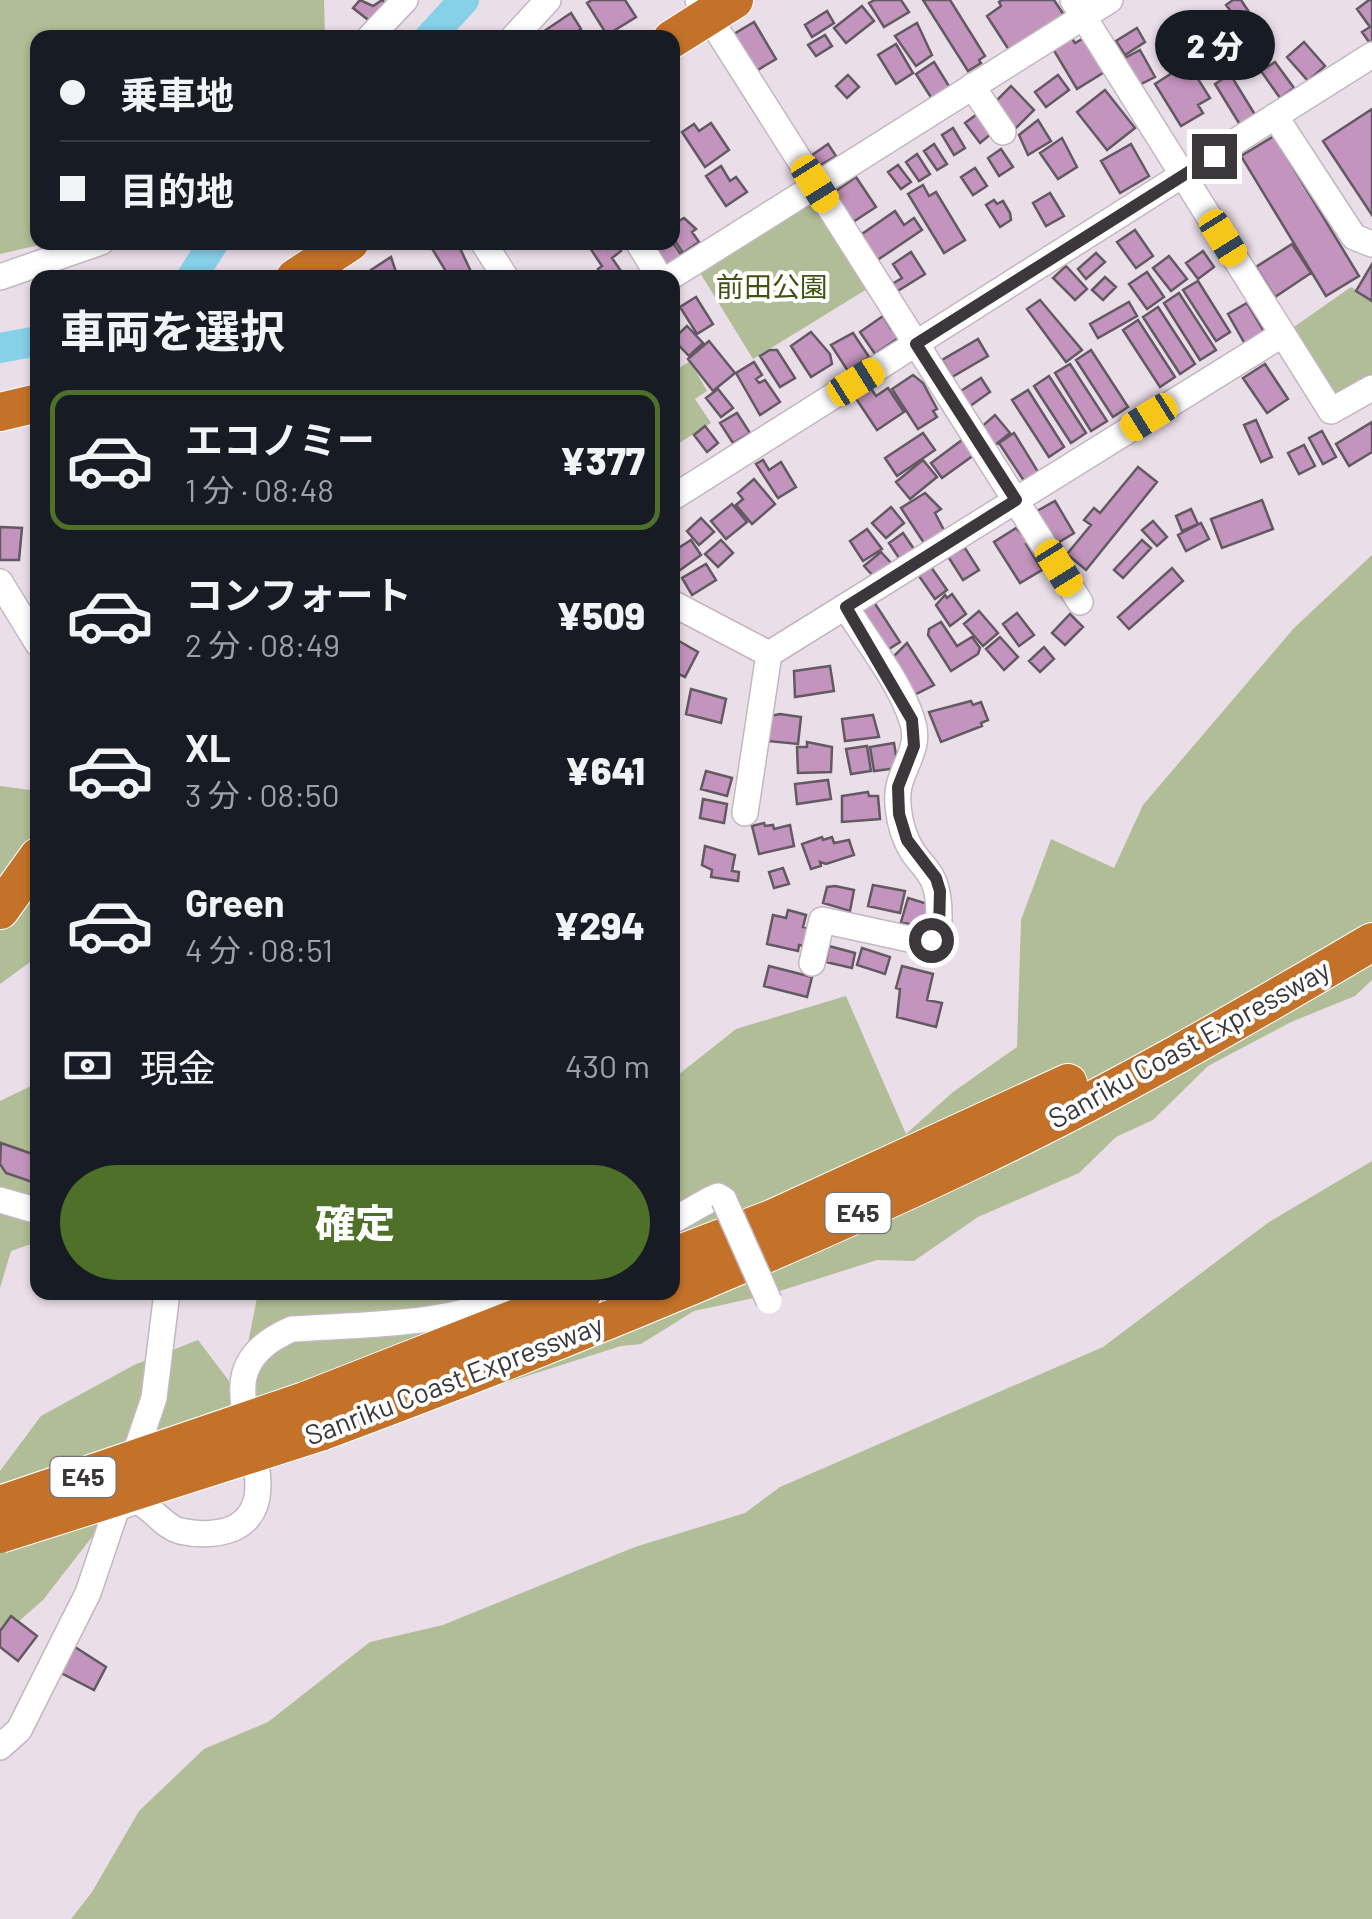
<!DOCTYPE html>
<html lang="ja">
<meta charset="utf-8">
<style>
body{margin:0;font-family:Barlow,"Noto Sans JP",sans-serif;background:#242831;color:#f1f3f6;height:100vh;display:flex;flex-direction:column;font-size:38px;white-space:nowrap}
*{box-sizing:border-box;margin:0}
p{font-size:32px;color:#9ea1a6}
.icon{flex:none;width:55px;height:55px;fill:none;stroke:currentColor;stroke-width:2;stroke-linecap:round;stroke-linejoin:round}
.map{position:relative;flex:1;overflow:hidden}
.drawer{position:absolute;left:30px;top:270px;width:650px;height:1030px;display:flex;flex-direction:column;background:#171b24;border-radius:20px;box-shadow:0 2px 8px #0004}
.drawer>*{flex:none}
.banner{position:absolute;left:30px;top:30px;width:650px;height:220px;border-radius:20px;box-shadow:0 2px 8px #0004;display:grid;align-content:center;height:220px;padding:0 30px;background:#171b24}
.end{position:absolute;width:45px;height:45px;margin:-22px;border:12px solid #3b373b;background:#fff;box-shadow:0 0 0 5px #fff}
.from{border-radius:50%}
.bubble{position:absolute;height:70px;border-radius:35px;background:#171b24;box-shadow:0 2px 8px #0004;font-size:32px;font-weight:800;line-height:70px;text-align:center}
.car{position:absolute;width:30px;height:60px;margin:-30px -15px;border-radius:12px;box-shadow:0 0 8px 2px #0007;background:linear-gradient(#f5c518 24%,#345 0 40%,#f5c518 0 76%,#345 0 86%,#f5c518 0)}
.banner b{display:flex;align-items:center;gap:35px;height:95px;font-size:38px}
.banner b+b{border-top:2px solid #363941}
.banner i{width:25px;height:25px;background:#f1f3f6}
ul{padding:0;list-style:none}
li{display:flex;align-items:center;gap:30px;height:140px;margin:0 20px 15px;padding:0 10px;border:5px solid transparent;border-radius:20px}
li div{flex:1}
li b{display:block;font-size:38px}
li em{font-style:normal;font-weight:800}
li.current{border-color:#4e7029}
li>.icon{width:90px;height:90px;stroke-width:1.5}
h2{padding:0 30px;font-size:45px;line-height:120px}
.pay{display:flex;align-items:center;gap:25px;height:110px;padding:0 30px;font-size:38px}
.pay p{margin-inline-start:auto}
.action{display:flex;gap:20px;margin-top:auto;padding:20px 30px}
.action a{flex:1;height:115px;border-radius:60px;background:#4e7029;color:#fff;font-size:40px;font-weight:800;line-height:115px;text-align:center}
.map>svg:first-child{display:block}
.green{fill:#b1bd96}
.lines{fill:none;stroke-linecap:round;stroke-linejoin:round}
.river{stroke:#86d0e8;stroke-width:30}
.building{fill:#c394be;stroke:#635962;stroke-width:2.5}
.minor-casing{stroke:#c3b7c1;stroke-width:28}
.highway-casing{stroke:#fff;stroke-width:40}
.minor{stroke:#fff;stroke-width:25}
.highway{stroke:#c47229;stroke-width:38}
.minor-bridge-casing{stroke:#c3b7c1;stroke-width:28;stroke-linecap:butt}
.highway-bridge-casing{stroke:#fff;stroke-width:40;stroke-linecap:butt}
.minor-bridge{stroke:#fff;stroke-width:25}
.highway-bridge{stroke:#c47229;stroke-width:38}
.route{stroke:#3b373b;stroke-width:12}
.labels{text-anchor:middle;stroke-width:8;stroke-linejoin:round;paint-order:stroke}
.shield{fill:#fff;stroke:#767376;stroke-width:2.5}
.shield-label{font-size:25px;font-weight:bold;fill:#3b373b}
.park-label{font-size:28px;fill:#435212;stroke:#fff}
.street-label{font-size:28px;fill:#3b373b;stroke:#fff}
</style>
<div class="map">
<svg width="1372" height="1919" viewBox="0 0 1372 1919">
<rect width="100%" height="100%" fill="#eadee9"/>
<path class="green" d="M 0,0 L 324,0 L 325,37 L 38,38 L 38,242 L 48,243 L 0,254 Z
M 818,199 L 872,286 L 753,359 L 699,271 Z
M 1351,287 L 1372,299 L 1372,374 L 1337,397 L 1291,329 Z
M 690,361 L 707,391 L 695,399 L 711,423 L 673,447 L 673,372 Z
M 1372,555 L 1372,980 L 1355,996 L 1291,1022 L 1208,1066 L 1153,1120 L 1116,1137 L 1079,1173 L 978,1217 L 914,1261 L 877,1260 L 767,1295 L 694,1311 L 641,1344 L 621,1346 L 483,1390 L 375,1387 L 311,1377 L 269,1399 L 99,1528 L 43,1600 L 0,1638 L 0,1471 L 41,1416 L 134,1365 L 198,1340 L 238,1393 L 258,1293 L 672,1292 L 673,1079 L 736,1029 L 846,996 L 906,1134 L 953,1092 L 1017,1047 L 1021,920 L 1051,839 L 1114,868 L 1143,805 L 1294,628 Z
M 0,786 L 38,791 L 37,957 L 0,984 Z
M 37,1083 L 37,1242 L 11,1251 L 0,1288 L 0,1101 Z
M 1372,1161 L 1372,1919 L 71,1919 L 92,1892 L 139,1811 L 204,1749 L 268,1722 L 370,1642 L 443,1625 L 635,1547 L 745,1513 L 780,1487 L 1103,1347 L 1269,1222 Z"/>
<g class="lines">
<path class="river" d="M 429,38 L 464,0
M 191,278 L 214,242
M 0,348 L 38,341"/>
</g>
<path class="building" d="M 360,0 L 373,6 L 382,0 L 391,8 L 376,26 L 353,8 Z
M 592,0 L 625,0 L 636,17 L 607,35 L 587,3 Z
M 875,0 L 901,0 L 909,12 L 884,27 L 869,3 Z
M 923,0 L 950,0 L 985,56 L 979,60 L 981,63 L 968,71 Z
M 1002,0 L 1054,0 L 1064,15 L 1009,50 L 987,16 L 1001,6 L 999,2 Z
M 1233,0 L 1241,0 L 1251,15 L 1240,23 L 1226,5 Z
M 1369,0 L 1372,0 L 1372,46 L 1362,32 L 1370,27 L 1357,9 Z
M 862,6 L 874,21 L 846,43 L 834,28 Z
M 827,11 L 834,23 L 812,37 L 805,25 Z
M 571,13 L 581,29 L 569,38 L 534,38 Z
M 1251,21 L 1263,40 L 1250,48 L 1238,29 Z
M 754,22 L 776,59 L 756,71 L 734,34 Z
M 917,23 L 932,55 L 916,66 L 895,36 Z
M 1137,28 L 1145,42 L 1125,55 L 1116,41 Z
M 1232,33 L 1248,53 L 1234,64 L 1219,44 Z
M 825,35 L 832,46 L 816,56 L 808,45 Z
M 1071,37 L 1075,43 L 1086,37 L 1106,71 L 1077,89 L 1053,49 Z
M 1304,42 L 1325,66 L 1308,81 L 1287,57 Z
M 896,44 L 913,73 L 896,84 L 878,55 Z
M 1212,45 L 1224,65 L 1211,73 L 1199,54 Z
M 1140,50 L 1155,77 L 1137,86 L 1123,59 Z
M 934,62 L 952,91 L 934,102 L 916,74 Z
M 1275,62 L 1294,88 L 1280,98 L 1261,71 Z
M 1188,63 L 1210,98 L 1198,105 L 1203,113 L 1181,126 L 1155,84 Z
M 1230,74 L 1257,118 L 1242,128 L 1215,84 Z
M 848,75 L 859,87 L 847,98 L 836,86 Z
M 1058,75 L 1069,90 L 1046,107 L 1035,92 Z
M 1011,86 L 1034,110 L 1016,128 L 993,104 Z
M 1105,90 L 1135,128 L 1107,150 L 1077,112 Z
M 1372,109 L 1372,215 L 1323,141 Z
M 977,114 L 991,134 L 980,143 L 965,123 Z
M 1038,120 L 1051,141 L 1028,155 L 1019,135 Z
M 711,123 L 729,150 L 705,167 L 682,132 L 694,124 L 699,131 Z
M 953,128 L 965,148 L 954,155 L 942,135 Z
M 1274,136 L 1359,276 L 1326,296 L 1241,156 Z
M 1062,138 L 1077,167 L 1058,179 L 1040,153 Z
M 828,144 L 836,156 L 819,166 L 812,155 Z
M 934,144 L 947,164 L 937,170 L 924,151 Z
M 1131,144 L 1149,176 L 1120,193 L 1101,161 Z
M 1001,149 L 1013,167 L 999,176 L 988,158 Z
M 917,154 L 930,174 L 919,181 L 906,162 Z
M 898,165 L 911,182 L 901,189 L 888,172 Z
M 721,166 L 730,181 L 736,177 L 747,192 L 726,206 L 706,176 Z
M 975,168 L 987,186 L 973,195 L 961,177 Z
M 856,177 L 876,207 L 853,222 L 833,193 Z
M 923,185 L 929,196 L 936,192 L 965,240 L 944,253 L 908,194 Z
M 1050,193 L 1064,216 L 1046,226 L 1033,203 Z
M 994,200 L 997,204 L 1003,201 L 1010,213 L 1011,220 L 1000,227 L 986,205 Z
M 895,211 L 904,225 L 914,218 L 922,230 L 876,261 L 862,234 Z
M 684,218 L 696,229 L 692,232 L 699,242 L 683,253 L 672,236 L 672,225 Z
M 1135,230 L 1153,256 L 1136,268 L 1117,242 Z
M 428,242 L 457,242 L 474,278 L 450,278 Z
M 586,242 L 604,242 L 608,249 L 616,243 L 621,251 L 612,258 L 623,274 L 604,278 L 598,269 L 602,266 Z
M 645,242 L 665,242 L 667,247 L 673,243 L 682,256 L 662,269 Z
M 1292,244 L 1311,273 L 1275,297 L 1256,267 Z
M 1203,251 L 1214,267 L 1198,279 L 1186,263 Z
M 911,252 L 925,274 L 896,292 L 892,284 L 902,278 L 893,264 Z
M 1096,253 L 1105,262 L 1086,279 L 1078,269 Z
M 1169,256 L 1187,279 L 1171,291 L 1153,268 Z
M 391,257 L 398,278 L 375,278 L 371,270 Z
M 1372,264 L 1372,301 L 1356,291 Z
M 1066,266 L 1087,289 L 1075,300 L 1053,278 Z
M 1147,272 L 1164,297 L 1147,309 L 1129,284 Z
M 1105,277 L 1116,287 L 1103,300 L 1092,290 Z
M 1198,281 L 1230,332 L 1216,341 L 1183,290 Z
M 1179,293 L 1216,350 L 1200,360 L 1164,303 Z
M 696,297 L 713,324 L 697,334 L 680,307 Z
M 1040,300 L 1082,350 L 1066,362 L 1027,309 Z
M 1129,302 L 1137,316 L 1098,338 L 1090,324 Z
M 1247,303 L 1265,333 L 1245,344 L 1228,314 Z
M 1158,307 L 1195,364 L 1180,374 L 1143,317 Z
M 883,316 L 891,329 L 895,326 L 900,337 L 875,354 L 860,332 Z
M 1138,320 L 1175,377 L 1160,387 L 1123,330 Z
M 687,326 L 703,343 L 689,356 L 673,339 Z
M 811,332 L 830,354 L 832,364 L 811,377 L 791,346 Z
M 853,333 L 869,357 L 848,371 L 831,345 Z
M 978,339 L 988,356 L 952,377 L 942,360 Z
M 709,341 L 735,373 L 713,391 L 688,359 Z
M 770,350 L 777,350 L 795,378 L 780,387 L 760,356 Z
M 1091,350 L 1128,407 L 1113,417 L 1076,360 Z
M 754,362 L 762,375 L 756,379 L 759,383 L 765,380 L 780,402 L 760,415 L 736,373 Z
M 1070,364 L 1107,421 L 1091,431 L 1055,373 Z
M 1265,364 L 1288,399 L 1267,413 L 1243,378 Z
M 913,375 L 923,383 L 937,409 L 933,411 L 937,417 L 918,429 L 892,389 Z
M 1049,376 L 1086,433 L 1071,443 L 1034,386 Z
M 981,378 L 990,392 L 966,409 L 956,394 Z
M 870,387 L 876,396 L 888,388 L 904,412 L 877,430 L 855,397 Z
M 718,389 L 733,408 L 721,417 L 706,398 Z
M 1028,390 L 1064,447 L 1049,457 L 1012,400 Z
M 737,413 L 750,433 L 733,443 L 720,423 Z
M 995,415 L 1010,433 L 994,446 L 979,429 Z
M 1256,420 L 1272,457 L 1261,462 L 1244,425 Z
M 1372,422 L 1372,452 L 1349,466 L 1336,444 Z
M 705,426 L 718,443 L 707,452 L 694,435 Z
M 1322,431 L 1336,457 L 1323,464 L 1309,438 Z
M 923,433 L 935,450 L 897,476 L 885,458 Z
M 1014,433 L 1040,475 L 1026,484 L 999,443 Z
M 962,440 L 974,455 L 942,478 L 931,463 Z
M 1304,445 L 1315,466 L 1299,474 L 1288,453 Z
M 763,460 L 769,470 L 781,462 L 796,487 L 778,498 L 756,464 Z
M 923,460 L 937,477 L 910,499 L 896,482 Z
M 1138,467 L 1157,482 L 1086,570 L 1067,554 L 1091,525 L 1084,520 L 1094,508 L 1100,513 Z
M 754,479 L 775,504 L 752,524 L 736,505 L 743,499 L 738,493 Z
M 925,493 L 941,509 L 935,513 L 946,534 L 926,546 L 901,508 Z
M 1262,500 L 1273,529 L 1222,548 L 1211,519 Z
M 1055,501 L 1074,533 L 1056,544 L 1037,511 Z
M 732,504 L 747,522 L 726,539 L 711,521 Z
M 891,507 L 904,523 L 886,538 L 872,523 Z
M 1191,509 L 1198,524 L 1182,531 L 1176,516 Z
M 701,518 L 714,532 L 699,545 L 687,531 Z
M 1153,521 L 1167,537 L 1157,546 L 1142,530 Z
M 1201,523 L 1209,539 L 1186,551 L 1178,535 Z
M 0,527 L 22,528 L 19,560 L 0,560 Z
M 1016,528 L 1029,542 L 1026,544 L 1042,570 L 1020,583 L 994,542 Z
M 867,529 L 882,549 L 863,561 L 850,541 Z
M 903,533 L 916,552 L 906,559 L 904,555 L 899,558 L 889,543 Z
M 691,540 L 701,555 L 676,573 L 672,552 Z
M 721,540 L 733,553 L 718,567 L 705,554 Z
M 1142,540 L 1151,548 L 1123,578 L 1114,570 Z
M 957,548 L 959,551 L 965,548 L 979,570 L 963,580 L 949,558 Z
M 881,552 L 892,564 L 875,578 L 864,566 Z
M 706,564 L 716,580 L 692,595 L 682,578 Z
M 931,567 L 947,590 L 935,599 L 919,576 Z
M 1172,568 L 1183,581 L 1129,629 L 1118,617 Z
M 952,594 L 966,614 L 950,626 L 936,605 L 945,595 L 947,598 Z
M 872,599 L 900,642 L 881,654 L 853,611 Z
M 979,611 L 998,633 L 983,646 L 964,624 Z
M 1017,613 L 1034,635 L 1019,646 L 1003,624 Z
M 1070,614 L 1083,627 L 1065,645 L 1052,633 Z
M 941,622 L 957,646 L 972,637 L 980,648 L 978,654 L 951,671 L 928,635 L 929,629 Z
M 672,637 L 698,652 L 685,677 L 672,671 Z
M 1000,637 L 1018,657 L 1004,670 L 986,649 Z
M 907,643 L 934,685 L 910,697 L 890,660 Z
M 1044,647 L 1054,659 L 1040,672 L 1029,661 Z
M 830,666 L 834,691 L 795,697 L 794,671 Z
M 691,689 L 726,699 L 721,723 L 686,714 Z
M 971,701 L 973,705 L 981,702 L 988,720 L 981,723 L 982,726 L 941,742 L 929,712 Z
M 780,714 L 801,717 L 798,744 L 767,741 L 770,716 Z
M 873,715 L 879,737 L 845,741 L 842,719 Z
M 807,742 L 832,747 L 831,772 L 798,773 L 797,747 L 807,747 Z
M 894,743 L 898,768 L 874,771 L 870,747 Z
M 867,746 L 871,771 L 851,774 L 846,749 Z
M 706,771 L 732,778 L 727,796 L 701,789 Z
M 828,780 L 831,799 L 797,804 L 795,784 Z
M 868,792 L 869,796 L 878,796 L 880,819 L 842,822 L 842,796 Z
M 703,799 L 727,804 L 724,823 L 700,818 Z
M 764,823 L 765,826 L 773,825 L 774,829 L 790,825 L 794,846 L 759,854 L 752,826 Z
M 822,837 L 823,840 L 832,837 L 834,843 L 849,840 L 854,855 L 826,864 L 820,862 L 821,866 L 811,869 L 802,844 Z
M 705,846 L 735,855 L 732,871 L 739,872 L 738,881 L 711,877 L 712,870 L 702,865 Z
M 783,868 L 789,884 L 774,888 L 769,872 Z
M 873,885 L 905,891 L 900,913 L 868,906 Z
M 835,886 L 854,890 L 850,911 L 823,903 L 827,887 Z
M 908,898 L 938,907 L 932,930 L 901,922 Z
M 788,910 L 806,915 L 803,927 L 808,928 L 804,946 L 799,945 L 798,951 L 767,944 L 773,915 L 786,918 Z
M 829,946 L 855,953 L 852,968 L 826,962 Z
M 862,948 L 890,957 L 885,974 L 857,965 Z
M 769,966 L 812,977 L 807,997 L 764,986 Z
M 902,966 L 933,974 L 927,1000 L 942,1003 L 936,1027 L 897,1017 L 900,989 L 896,988 Z
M 1,1143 L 38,1156 L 38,1184 L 6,1173 L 0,1164 Z
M 11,1616 L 37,1636 L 18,1661 L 0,1647 L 0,1631 Z
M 75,1647 L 106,1667 L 94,1690 L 61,1673 Z"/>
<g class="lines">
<defs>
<path id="minor" d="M 698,0 L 1080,602
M 1073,0 L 1331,411 L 1372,388
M 369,38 L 405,0
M 513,38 L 548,0
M 972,86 L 1003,132
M 1275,116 L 1354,237 L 1372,244
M 483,242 L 506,278
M 638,242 L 660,278
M 0,277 L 101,242
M 669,278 L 1110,0
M 672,498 L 1372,55
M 0,582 L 38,644
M 672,603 L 769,654
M 745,813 L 769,654 L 1283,334
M 812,963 L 822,920 L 923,942 C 935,939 939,933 939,920 C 940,861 917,874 903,831 C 899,819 896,799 899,786 C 905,762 921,746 912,720 C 899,680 867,642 846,607
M 0,1200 L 38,1211
M 672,1221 L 711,1199 L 718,1196 L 724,1200
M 117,1508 L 136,1501 C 153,1507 162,1526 180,1531 C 197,1535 218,1535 234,1528 C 287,1502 234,1421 244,1377 C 249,1353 271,1338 292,1329 C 369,1324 451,1326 523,1292
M 0,1747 L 19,1730 L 88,1593 L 154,1398 L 167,1292"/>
<path id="highway" d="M 672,39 L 734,0
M 295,278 L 350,242
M 0,412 L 38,403
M 0,910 L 38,857
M 672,1257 L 774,1218 L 1068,1083
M 305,1401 L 583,1292
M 320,1432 C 544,1349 763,1260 979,1157 C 1114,1093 1243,1018 1372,942"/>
</defs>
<use href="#minor" class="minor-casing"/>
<use href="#highway" class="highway-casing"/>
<use href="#minor" class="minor"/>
<use href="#highway" class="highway"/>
<defs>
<path id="minor-bridge" d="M 724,1200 L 769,1301"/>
<path id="highway-bridge" d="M 0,1505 L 305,1401
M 0,1534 L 320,1432"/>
</defs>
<use href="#minor-bridge" class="minor-bridge-casing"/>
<use href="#highway-bridge" class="highway-bridge-casing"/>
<use href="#minor-bridge" class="minor-bridge"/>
<use href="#highway-bridge" class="highway-bridge"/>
</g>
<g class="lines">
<path class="route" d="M 931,940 L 939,930 L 940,891 L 936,878 L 907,840 L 899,814 L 898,787 L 914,746 L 912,720 L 846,607 L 1016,500 L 916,344 L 1214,156"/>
</g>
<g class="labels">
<g class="shield">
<rect x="825.5" y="1193" width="65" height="40" rx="8"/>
<rect x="50.5" y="1457" width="65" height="40" rx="8"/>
</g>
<g class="shield-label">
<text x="858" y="1222">E45</text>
<text x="83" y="1486">E45</text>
</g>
<g class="park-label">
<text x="772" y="297">前田公園</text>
</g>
<g class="street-label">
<text transform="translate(1189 1044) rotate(-29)" y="10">Sanriku Coast Expressway</text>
<text transform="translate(454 1380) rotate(-21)" y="10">Sanriku Coast Expressway</text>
</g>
</g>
</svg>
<i class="end from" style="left:931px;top:940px"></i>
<i class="end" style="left:1214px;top:156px"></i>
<div class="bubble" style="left:1155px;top:10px;width:120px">2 分</div>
<i class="car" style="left:815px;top:184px;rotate:148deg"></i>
<i class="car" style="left:1223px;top:238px;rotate:148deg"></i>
<i class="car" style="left:856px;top:382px;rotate:58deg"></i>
<i class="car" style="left:1149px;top:417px;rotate:238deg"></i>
<i class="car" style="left:1059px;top:568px;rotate:148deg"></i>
<div class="banner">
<b><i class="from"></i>乗車地</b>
<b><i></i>目的地</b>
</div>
<section class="drawer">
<h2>車両を選択</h2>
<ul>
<li class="current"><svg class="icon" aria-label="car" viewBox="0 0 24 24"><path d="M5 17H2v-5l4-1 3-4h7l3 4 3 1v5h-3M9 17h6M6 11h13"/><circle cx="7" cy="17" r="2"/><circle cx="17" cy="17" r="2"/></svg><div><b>エコノミー</b><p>1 分 · 08:48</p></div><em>¥377</em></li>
<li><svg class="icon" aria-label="car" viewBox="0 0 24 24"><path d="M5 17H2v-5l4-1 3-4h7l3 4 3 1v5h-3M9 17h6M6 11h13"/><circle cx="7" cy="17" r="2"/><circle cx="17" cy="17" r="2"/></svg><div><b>コンフォート</b><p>2 分 · 08:49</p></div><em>¥509</em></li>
<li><svg class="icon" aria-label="car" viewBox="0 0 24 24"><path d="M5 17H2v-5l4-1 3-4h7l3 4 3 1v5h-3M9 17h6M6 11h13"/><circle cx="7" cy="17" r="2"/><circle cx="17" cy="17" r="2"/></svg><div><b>XL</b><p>3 分 · 08:50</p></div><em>¥641</em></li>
<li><svg class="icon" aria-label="car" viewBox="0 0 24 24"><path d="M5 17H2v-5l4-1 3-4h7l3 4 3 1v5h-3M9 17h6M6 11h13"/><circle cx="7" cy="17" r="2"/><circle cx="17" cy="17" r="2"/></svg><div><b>Green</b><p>4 分 · 08:51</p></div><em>¥294</em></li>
</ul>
<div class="pay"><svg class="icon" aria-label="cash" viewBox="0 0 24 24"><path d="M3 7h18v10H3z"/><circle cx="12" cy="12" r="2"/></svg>現金<p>430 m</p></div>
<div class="action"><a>確定</a></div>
</section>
</div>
